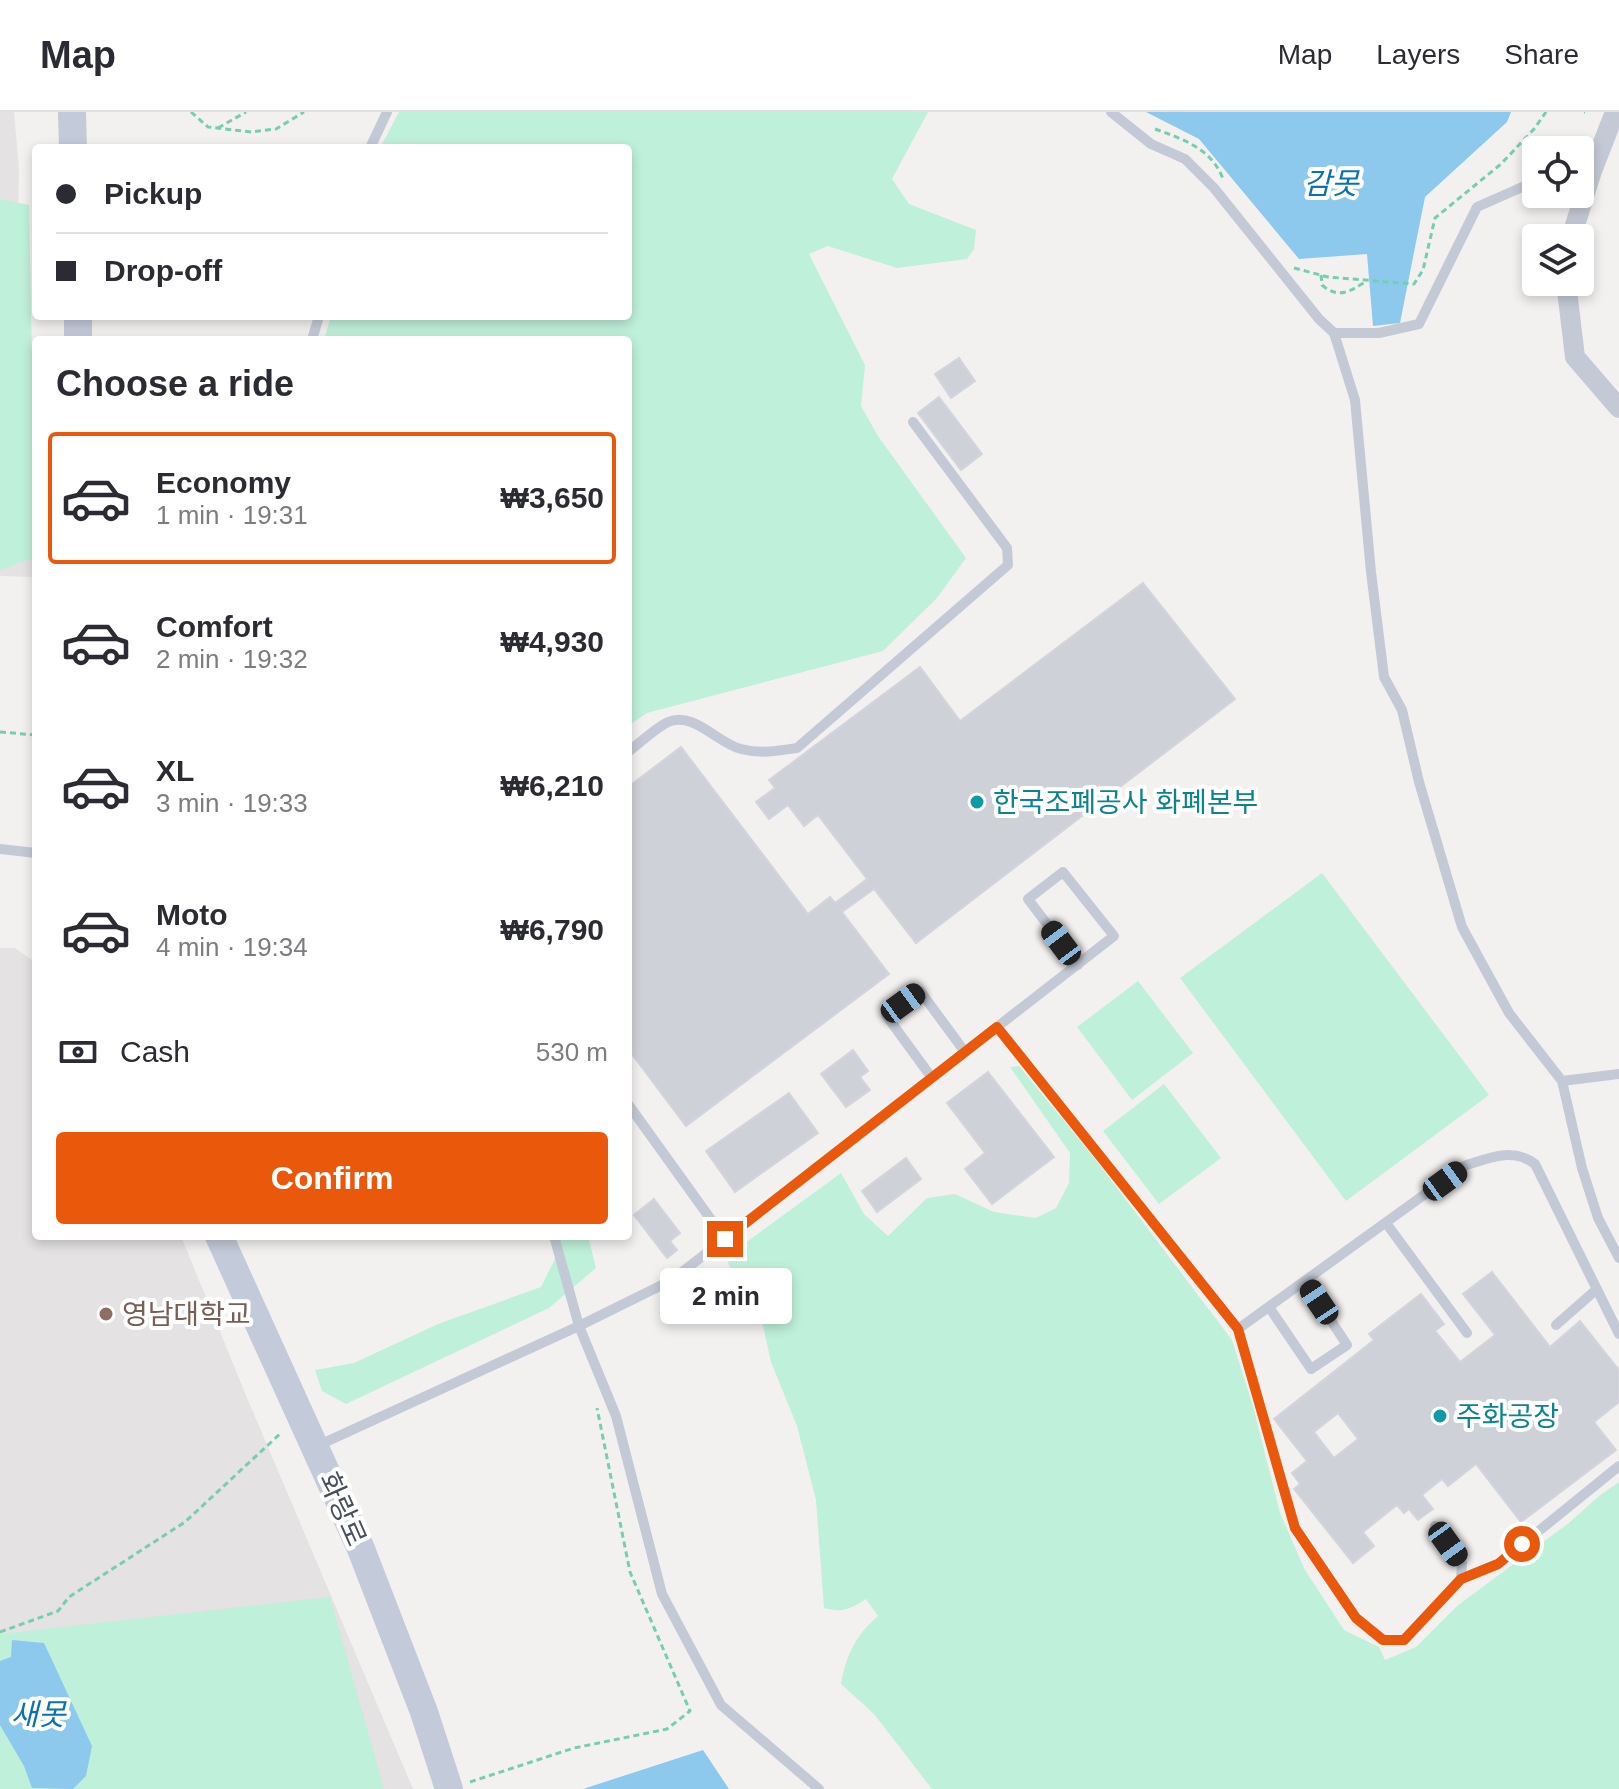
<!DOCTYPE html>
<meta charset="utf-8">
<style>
body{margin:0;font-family:Arial,"Noto Sans KR",sans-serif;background:#f2f2f3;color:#2b2b33;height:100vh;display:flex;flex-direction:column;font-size:30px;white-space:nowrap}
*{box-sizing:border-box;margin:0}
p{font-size:26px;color:#7c7c81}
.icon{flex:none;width:44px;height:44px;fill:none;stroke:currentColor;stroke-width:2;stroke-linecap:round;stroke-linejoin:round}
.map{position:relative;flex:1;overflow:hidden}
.sheet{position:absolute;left:32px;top:224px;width:600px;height:904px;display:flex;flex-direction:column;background:#fff;border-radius:8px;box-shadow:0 4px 12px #0003}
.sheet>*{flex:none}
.guide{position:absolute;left:32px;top:32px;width:600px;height:176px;border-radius:8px;box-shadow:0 4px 12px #0003;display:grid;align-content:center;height:176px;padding:0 24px;background:#fff}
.controls{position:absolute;left:1522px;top:24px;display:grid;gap:16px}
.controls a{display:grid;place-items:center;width:72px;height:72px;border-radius:8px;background:#fff;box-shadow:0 4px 12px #0003;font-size:40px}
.end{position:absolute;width:36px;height:36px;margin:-18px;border:10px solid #ea580c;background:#fff;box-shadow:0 0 0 4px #fff}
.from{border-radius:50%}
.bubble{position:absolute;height:56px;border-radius:8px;background:#fff;box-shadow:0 4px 12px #0003;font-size:26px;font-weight:800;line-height:56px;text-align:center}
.car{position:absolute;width:24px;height:48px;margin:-24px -12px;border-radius:10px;box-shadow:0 0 6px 2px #0007;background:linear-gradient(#222 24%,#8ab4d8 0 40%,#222 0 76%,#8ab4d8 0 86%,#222 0)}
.guide b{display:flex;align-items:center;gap:28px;height:76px;font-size:30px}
.guide b+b{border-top:2px solid #e1e1e2}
.guide i{width:20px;height:20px;background:#2b2b33}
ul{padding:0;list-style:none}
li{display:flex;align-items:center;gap:24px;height:132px;margin:0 16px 12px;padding:0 8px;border:4px solid transparent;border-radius:8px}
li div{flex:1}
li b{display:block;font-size:30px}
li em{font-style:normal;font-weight:800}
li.selected{border-color:#ea580c}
li>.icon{width:72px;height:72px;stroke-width:1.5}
h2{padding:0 24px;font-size:36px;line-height:96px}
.pay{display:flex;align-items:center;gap:20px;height:88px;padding:0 24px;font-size:30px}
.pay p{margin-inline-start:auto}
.cta{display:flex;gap:16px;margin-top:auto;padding:16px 24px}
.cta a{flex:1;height:92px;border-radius:8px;background:#ea580c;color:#fff;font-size:32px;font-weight:800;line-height:92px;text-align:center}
header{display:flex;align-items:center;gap:48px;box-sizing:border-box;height:112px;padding:0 40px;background:#fff;border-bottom:2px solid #e1e1e2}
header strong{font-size:38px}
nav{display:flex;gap:44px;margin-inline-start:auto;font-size:28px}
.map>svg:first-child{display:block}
.education{fill:#e4e2e2}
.green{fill:#bff0da}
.water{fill:#8cc9ed}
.building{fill:#cfd1d8;stroke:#d4d5dc;stroke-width:2;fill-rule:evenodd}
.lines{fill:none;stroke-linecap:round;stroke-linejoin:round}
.path{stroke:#76ceb1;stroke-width:3;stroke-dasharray:6 4;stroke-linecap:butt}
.lane{stroke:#c4cad5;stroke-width:10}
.street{stroke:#c4cad5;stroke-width:20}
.secondary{stroke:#c3cad9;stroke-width:28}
.route{stroke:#ea580c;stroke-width:10}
.culture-dot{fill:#0f9aa8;stroke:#fff;stroke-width:3}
.education-dot{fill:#8d6e63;stroke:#fff;stroke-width:3}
.labels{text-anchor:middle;stroke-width:8;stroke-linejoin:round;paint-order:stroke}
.culture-label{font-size:28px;fill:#0d838f;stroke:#fff;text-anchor:start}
.education-label{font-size:28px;fill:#785e54;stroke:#fff;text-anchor:start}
.street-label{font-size:28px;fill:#48505e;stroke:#fff}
.water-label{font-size:30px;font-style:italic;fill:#0b72ae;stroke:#fff}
</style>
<header>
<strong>Map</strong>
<nav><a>Map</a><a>Layers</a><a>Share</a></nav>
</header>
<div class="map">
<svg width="1619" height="1677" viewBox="0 0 1619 1677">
<rect width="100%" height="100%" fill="#f3f1f0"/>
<path class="education" d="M 0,0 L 14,0 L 19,58 L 15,291 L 35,465 L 0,464 Z
M 0,836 L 15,836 L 36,851 L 36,1124 L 181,1124 L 245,1281 L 413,1677 L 0,1677 Z"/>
<path class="green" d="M 399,0 L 928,0 L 892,67 L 909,92 L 976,118 L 974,137 L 967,147 L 897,156 L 828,134 L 809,142 L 865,253 L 861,294 L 878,324 L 966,446 L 937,486 L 883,539 L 647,601 L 628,614 L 628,228 L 324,228 L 331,204 L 628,204 L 628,36 L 380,36 Z
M 0,87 L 29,93 L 36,445 L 0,458 Z
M 1322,761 L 1489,983 L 1346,1089 L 1180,866 Z
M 1138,869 L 1193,941 L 1132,988 L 1077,915 Z
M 1019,954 L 1095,1047 L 1232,1228 L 1253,1294 L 1280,1401 L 1305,1458 L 1344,1518 L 1379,1535 L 1385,1548 L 1416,1535 L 1457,1494 L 1570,1410 L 1599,1384 L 1619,1370 L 1619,1677 L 932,1677 L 874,1602 L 841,1572 C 846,1543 856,1523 878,1504 L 866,1487 C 850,1497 843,1501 824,1496 L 816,1388 L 797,1314 L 771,1250 L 761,1205 L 734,1166 L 726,1145 L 841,1061 L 864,1102 L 888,1124 L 927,1086 L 955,1082 L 994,1100 L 1036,1106 L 1056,1096 L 1069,1071 L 1070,1041 L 1010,955 Z
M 1164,972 L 1221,1046 L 1159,1092 L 1103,1019 Z
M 554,1124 L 588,1124 L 596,1156 L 549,1196 L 346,1292 L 322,1279 L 315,1258 L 354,1251 L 438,1212 L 541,1175 L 558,1141 Z
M 330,1485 L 384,1677 L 0,1677 L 0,1522 Z"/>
<path class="water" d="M 1146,0 L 1511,0 L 1507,10 L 1425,85 L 1400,211 L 1373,214 L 1367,142 L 1299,147 L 1199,27 Z
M 12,1528 L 44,1531 L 92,1634 L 86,1664 L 73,1677 L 32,1676 L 24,1654 L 0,1613 L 0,1549 L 11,1545 Z
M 703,1638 L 729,1677 L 583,1677 Z"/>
<path class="building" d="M 959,246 L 975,269 L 951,286 L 935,262 Z
M 939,285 L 982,342 L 961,358 L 918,301 Z
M 1143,471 L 1235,587 L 916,831 L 874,777 L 842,800 L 889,862 L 686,1014 L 628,937 L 628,675 L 681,635 L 808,802 L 830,785 L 835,791 L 867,767 L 818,703 L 804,714 L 788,693 L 769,707 L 756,690 L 775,676 L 769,668 L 920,555 L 960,609 Z
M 853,938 L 868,959 L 860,965 L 870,978 L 846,995 L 821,962 Z
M 988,960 L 1054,1045 L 992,1092 L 965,1057 L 985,1041 L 947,991 Z
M 789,981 L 818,1021 L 735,1080 L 706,1039 Z
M 906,1046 L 921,1067 L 877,1100 L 862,1079 Z
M 654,1087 L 680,1121 L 670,1129 L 677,1138 L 667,1146 L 634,1103 Z
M 1492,1160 L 1550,1235 L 1580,1209 L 1619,1258 L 1619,1290 L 1594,1310 L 1616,1338 L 1521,1410 L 1476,1352 L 1448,1374 L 1442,1367 L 1422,1383 L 1433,1397 L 1418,1408 L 1409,1397 L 1404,1401 L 1397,1393 L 1363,1420 L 1374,1434 L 1353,1451 L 1294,1377 L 1300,1372 L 1292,1361 L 1307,1349 L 1274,1307 L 1374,1228 L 1369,1222 L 1421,1182 L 1444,1212 L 1435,1219 L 1460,1250 L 1495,1223 L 1463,1182 ZM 1338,1301 L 1358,1327 L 1334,1346 L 1314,1320 Z"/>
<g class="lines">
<path class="path" d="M 191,0 L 208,15 L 251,20 L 276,17 L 304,0
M 1584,0 L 1585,0
M 218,16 L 246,0
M 1155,17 C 1183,27 1212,37 1223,67
M 1294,156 L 1328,165 L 1414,172 L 1423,158 L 1435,106 L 1501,52 L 1534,17 L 1546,0
M 1321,163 L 1322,173 C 1338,187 1349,180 1365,170
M 0,620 L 36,623
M 0,1520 L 58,1499 L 69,1485 L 185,1410 L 282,1320
M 470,1670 L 574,1636 L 667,1617 L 690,1599 L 630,1460 L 597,1296"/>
<path class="lane" d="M 1111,0 L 1151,32 L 1185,47 L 1214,76 L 1319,207 L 1334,221 L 1379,221 L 1419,212 L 1477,95 L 1536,69
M 370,36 L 387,0
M 1334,221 L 1355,288 L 1371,460 L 1384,565 L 1402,598 L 1419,670 L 1462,815 L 1509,901 L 1562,969 L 1582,1056 L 1598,1106 L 1619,1146
M 312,228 L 319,204
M 628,640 C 640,631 654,617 668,610 C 694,599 717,631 741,637 C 760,642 778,639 797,636 L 1008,453 L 1007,436 L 913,310
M 0,737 L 36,741
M 997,915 L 1238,1217 L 1295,1416 L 1356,1506 L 1383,1528 L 1404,1528 L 1461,1467 L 1462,1451 L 1435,1414
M 932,966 L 886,903 L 920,879 L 965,940
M 1562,969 L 1619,962
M 628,992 L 725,1127
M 1386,1111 L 1467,1221
M 554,1124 L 579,1214 L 616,1304 L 662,1482 L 721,1593 L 819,1677
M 1269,1195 L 1311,1257 L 1347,1233 L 1305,1169
M 1556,1213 L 1597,1177
M 1238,1217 L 1464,1054 C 1489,1046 1513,1035 1535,1052 L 1619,1222
M 317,1334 L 579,1214 L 668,1170 L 686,1157 L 1114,824 L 1063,760 L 1028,787 L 1078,853
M 1461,1467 L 1498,1452 L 1619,1354"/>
<path class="street" d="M 1571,126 L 1592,59 L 1615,0
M 1566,170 L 1575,245 L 1619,296"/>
<path class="secondary" d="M 72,0 L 73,36
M 78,228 L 78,204
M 219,1124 L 361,1437 L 424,1600 L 449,1677"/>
</g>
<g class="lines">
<path class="route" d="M 725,1127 L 997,915 L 1238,1217 L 1295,1416 L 1356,1506 L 1383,1528 L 1404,1528 L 1461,1467 L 1498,1452 L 1522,1432"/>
</g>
<g class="culture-dot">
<circle cx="977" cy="690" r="8"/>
<circle cx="1440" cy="1304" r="8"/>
</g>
<circle class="education-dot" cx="106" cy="1202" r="8"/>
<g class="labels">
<g class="culture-label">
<text x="993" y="700">한국조폐공사 화폐본부</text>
<text x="1456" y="1314">주화공장</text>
</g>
<g class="education-label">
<text x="122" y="1212">영남대학교</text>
</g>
<g class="street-label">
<text transform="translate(343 1397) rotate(66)" y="10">화랑로</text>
</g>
<g class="water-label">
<text x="1331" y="82">감못</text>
<text x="38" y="1613">새못</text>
</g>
</g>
</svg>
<div class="controls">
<a><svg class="icon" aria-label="locate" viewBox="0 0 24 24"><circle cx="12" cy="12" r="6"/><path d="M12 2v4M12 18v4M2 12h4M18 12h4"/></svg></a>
<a><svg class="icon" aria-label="layers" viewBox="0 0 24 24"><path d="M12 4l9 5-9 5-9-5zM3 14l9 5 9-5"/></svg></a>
</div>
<i class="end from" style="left:1522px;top:1432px"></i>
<i class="end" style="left:725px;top:1127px"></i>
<div class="bubble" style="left:660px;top:1156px;width:132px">2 min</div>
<i class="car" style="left:1061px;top:831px;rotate:323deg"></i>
<i class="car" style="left:903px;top:891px;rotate:54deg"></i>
<i class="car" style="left:1445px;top:1069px;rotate:54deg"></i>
<i class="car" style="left:1319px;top:1190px;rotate:326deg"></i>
<i class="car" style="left:1448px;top:1432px;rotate:144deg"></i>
<div class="guide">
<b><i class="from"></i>Pickup</b>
<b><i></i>Drop-off</b>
</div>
<section class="sheet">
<h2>Choose a ride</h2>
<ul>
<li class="selected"><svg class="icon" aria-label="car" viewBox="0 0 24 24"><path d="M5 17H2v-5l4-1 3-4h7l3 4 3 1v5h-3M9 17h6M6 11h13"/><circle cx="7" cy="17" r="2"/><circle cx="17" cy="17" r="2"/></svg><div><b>Economy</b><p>1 min · 19:31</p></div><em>₩3,650</em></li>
<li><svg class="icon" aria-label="car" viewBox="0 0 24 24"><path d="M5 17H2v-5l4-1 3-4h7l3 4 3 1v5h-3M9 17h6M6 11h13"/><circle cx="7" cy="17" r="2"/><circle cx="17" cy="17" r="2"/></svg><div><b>Comfort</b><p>2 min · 19:32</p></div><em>₩4,930</em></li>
<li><svg class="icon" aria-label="car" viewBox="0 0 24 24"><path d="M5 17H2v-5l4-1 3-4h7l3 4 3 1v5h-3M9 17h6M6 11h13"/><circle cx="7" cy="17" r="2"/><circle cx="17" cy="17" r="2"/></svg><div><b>XL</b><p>3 min · 19:33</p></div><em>₩6,210</em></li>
<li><svg class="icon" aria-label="car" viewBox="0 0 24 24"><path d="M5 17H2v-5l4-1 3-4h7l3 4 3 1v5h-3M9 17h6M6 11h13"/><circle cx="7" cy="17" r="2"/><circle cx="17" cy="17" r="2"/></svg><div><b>Moto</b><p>4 min · 19:34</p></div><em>₩6,790</em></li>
</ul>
<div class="pay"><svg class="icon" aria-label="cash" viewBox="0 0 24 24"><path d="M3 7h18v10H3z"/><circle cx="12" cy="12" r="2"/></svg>Cash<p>530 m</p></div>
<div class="cta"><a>Confirm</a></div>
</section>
</div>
